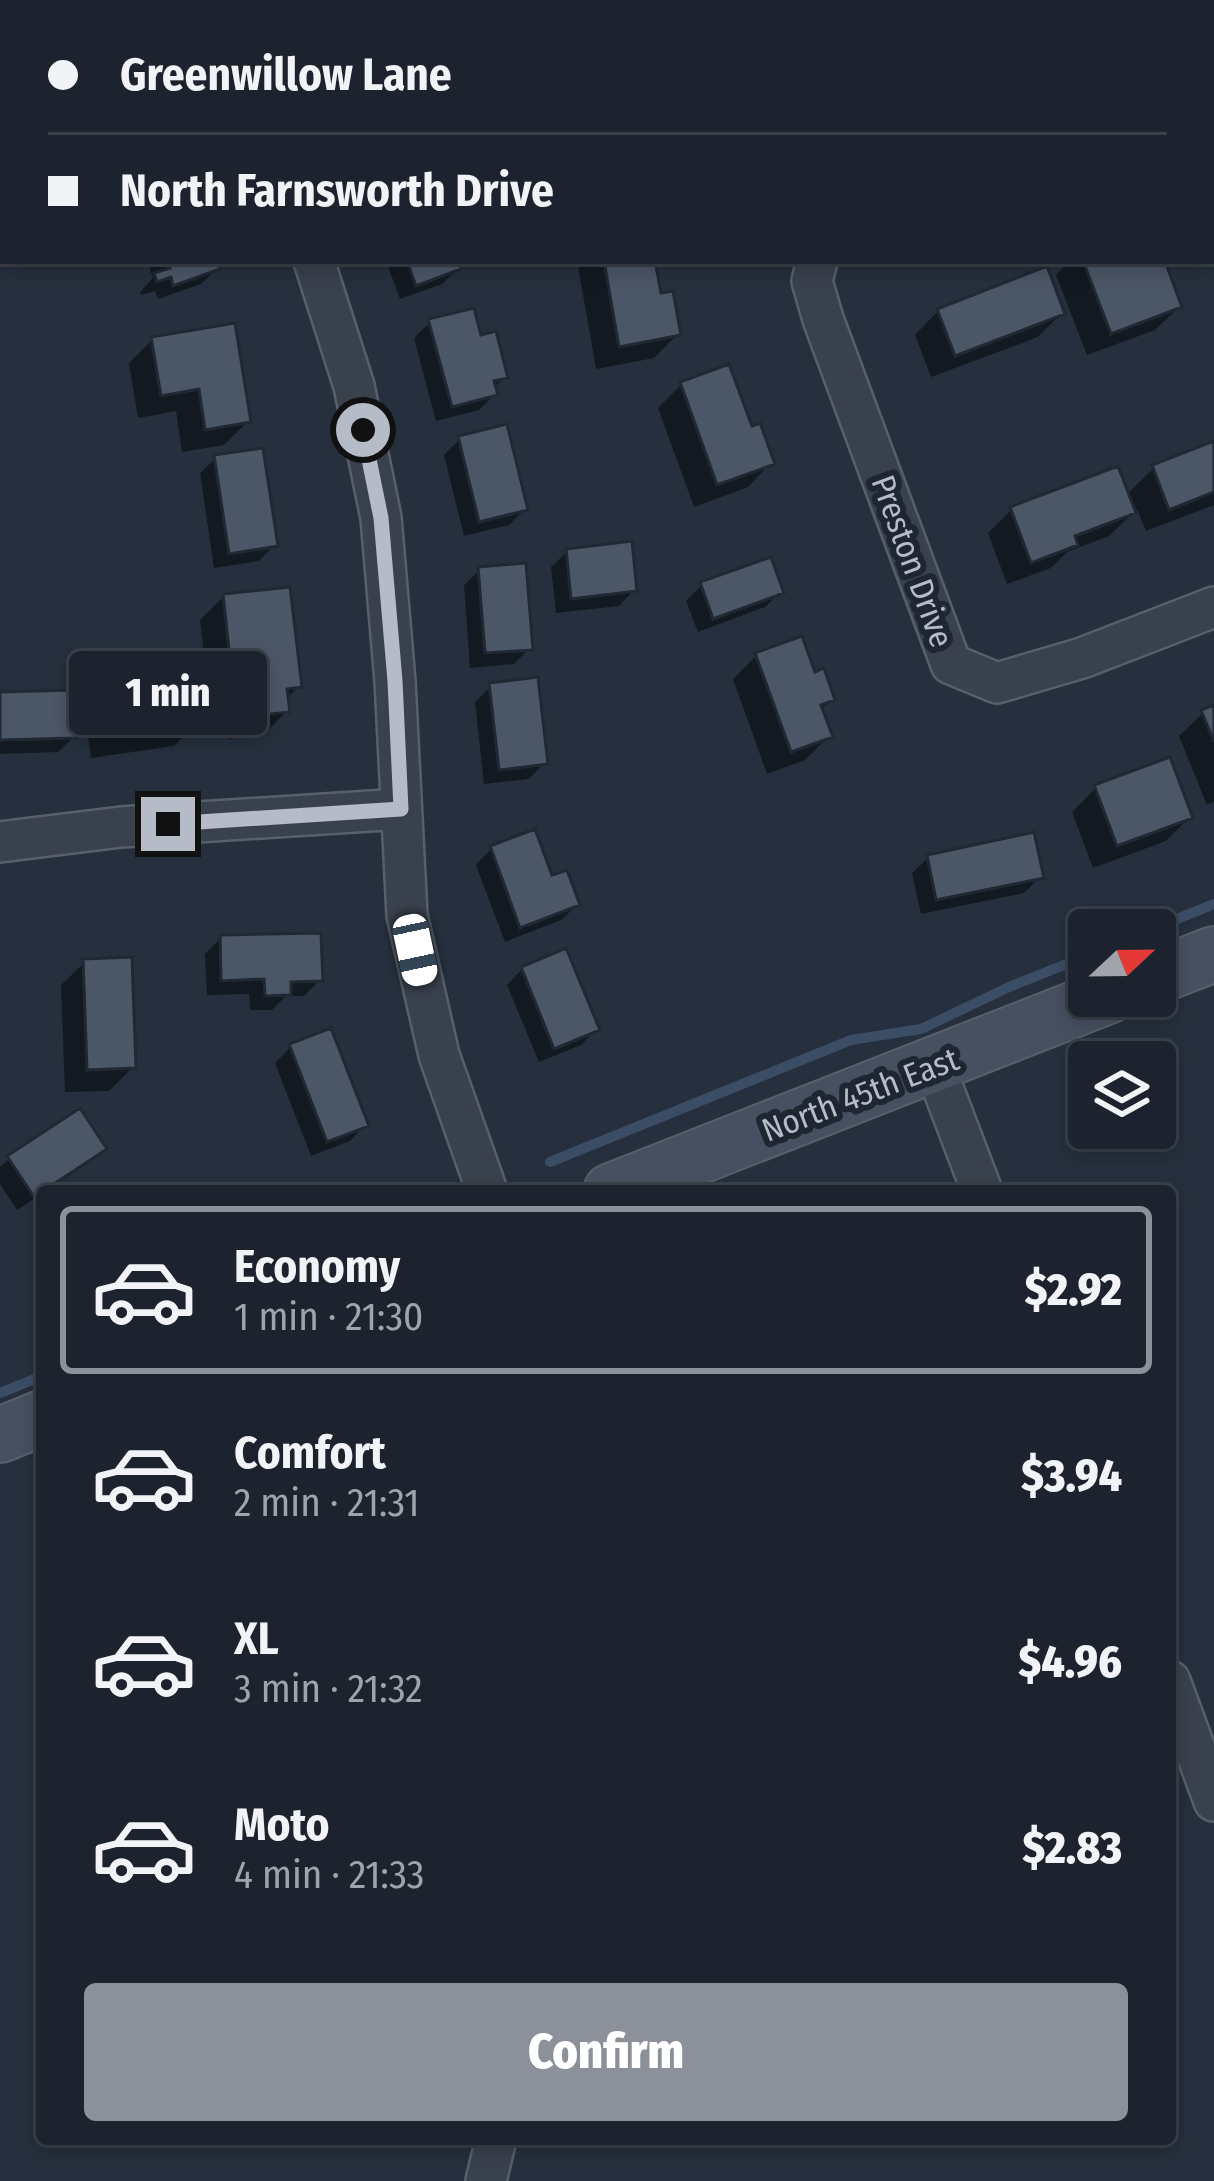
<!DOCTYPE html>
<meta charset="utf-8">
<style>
body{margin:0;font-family:"Fira Sans Condensed",sans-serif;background:#252b36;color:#f1f3f6;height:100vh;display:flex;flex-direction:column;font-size:45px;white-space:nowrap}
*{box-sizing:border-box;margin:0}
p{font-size:39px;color:#a0a4aa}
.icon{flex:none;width:66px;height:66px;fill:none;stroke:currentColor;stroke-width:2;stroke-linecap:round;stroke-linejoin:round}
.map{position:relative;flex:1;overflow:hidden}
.sheet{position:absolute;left:36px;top:1185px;width:1140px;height:960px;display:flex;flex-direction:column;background:#1c232e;border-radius:12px;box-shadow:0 6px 18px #0003,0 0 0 3px #3a404a}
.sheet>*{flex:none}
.guide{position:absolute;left:0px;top:0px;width:1215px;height:264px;box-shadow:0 6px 18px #0003,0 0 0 3px #3a404a;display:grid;align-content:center;height:264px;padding:0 48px;background:#1c232e}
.needle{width:78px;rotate:68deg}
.buttons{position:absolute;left:1068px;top:909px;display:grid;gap:24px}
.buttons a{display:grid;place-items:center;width:108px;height:108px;border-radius:12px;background:#1c232e;box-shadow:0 6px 18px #0003,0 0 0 3px #3a404a;font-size:60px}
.end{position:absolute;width:54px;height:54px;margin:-27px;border:15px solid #b5bcc8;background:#111;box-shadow:0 0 0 6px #111}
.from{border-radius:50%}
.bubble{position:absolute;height:84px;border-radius:12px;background:#1c232e;box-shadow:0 6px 18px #0003,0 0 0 3px #3a404a;font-size:39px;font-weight:800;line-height:84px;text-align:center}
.car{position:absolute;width:36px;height:72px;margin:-36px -18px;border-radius:15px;box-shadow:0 0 9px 3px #0007;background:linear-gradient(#fff 24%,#345 0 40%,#fff 0 76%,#345 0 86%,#fff 0)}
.guide b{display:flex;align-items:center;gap:42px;height:114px;font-size:45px}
.guide b+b{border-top:3px solid #3a404a}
.guide i{width:30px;height:30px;background:#f1f3f6}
ul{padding:21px 0 0;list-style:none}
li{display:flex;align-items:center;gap:36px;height:168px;margin:0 24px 18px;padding:0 24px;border:6px solid transparent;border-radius:12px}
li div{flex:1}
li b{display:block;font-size:45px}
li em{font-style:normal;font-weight:800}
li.active{border-color:#8c9099}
li>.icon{width:108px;height:108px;stroke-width:1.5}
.button{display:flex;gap:24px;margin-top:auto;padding:24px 48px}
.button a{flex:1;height:138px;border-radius:12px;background:#8c9099;color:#fff;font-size:48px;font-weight:800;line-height:138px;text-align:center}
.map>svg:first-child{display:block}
.shadow{fill:#0007}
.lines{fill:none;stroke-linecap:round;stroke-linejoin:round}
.stream{stroke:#3b4c65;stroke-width:10}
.building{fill:#4b5666;stroke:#202834;stroke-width:3}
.minor-casing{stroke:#575f6b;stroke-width:44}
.secondary-casing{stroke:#575f6b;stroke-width:58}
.minor{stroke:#39414d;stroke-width:39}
.secondary{stroke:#475060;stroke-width:54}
.route{stroke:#b5bcc8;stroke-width:15}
.labels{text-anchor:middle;stroke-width:12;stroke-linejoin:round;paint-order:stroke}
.street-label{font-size:33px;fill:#b5bcc8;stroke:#1e2632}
</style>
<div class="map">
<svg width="1214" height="2181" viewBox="0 0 1214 2181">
<rect width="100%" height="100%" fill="#252f3d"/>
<path class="shadow" d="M 290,0 L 368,0 L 369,3 L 291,3 Z
M 1043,0 L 1184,0 L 1176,3 L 1035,3 Z
M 1214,204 L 1214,261 L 1212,256 Z
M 147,261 L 214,261 L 217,269 L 201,284 L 158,299 L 155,291 L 141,295 L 140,292 L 153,278 Z
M 386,261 L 455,261 L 458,269 L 442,284 L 400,299 Z
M 583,261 L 652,261 L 659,296 L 678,334 L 654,358 L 596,369 L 578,266 Z
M 1070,261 L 1162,261 L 1179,307 L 1155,330 L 1087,355 L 1056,275 Z
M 938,311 L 1062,313 L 1038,337 L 931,377 L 915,335 Z
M 430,322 L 479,339 L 505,377 L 493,388 L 495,394 L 479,410 L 436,421 L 414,338 Z
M 152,340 L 248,421 L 224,445 L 182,452 L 176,411 L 138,418 L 129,363 Z
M 682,384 L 750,430 L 771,463 L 748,487 L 694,507 L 658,408 Z
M 460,439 L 525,509 L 509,525 L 464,536 L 444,455 Z
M 1214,444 L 1214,505 L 1146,531 L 1137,509 L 1109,536 L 1067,552 L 1051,568 L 1007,584 L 988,533 L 1012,509 L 1126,495 L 1154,468 Z
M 216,458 L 274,545 L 259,561 L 214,568 L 200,473 Z
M 567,552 L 634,590 L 619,606 L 556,613 L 551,567 Z
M 480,570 L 530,648 L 514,664 L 470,668 L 464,585 Z
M 702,585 L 781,592 L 765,607 L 698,632 L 686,601 Z
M 224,596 L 299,686 L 285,700 L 287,711 L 263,735 L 229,739 L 222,680 L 207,681 L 200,620 Z
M 757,655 L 813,675 L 832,699 L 820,711 L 829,736 L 805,760 L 767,774 L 733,679 Z
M 120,663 L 155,685 L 198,722 L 174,746 L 91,758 L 84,710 L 98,696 L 96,687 Z
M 491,686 L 544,763 L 529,779 L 484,784 L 475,702 Z
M 0,695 L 74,737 L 58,752 L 0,754 Z
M 1214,708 L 1214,802 L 1207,805 L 1179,736 L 1203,713 Z
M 1096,788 L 1189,818 L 1166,841 L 1093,868 L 1072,812 Z
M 491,849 L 550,879 L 577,905 L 561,920 L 505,942 L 476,865 Z
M 928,858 L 1040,877 L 1024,893 L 921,914 L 912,873 Z
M 221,938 L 320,980 L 304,996 L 286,996 L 272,1010 L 250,1010 L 249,994 L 207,995 L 205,954 Z
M 85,962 L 133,1067 L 109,1091 L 65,1092 L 61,985 Z
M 522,969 L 596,1029 L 581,1045 L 539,1062 L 507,985 Z
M 291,1047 L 365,1125 L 350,1141 L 311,1156 L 275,1063 Z
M 103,1148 L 87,1164 L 46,1191 L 42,1191 L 42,1194 L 17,1210 L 0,1184 L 0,1167 L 9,1159 Z"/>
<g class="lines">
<path class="stream" d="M 1150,930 L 1214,904
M 550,1162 L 851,1040 L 921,1029 L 1009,987 L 1089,955
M 0,1393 L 42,1376"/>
</g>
<path class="building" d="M 74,0 L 127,0 L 129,3 L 75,3 Z
M 321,0 L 372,0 L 373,3 L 322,3 Z
M 1035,0 L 1155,0 L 1156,3 L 1027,3 Z
M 168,261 L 217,261 L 220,269 L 173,286 L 171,277 L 157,282 L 154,273 L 170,268 Z
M 407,261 L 458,261 L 461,269 L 416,286 Z
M 604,261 L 655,261 L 661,293 L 673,291 L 681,335 L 619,347 Z
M 1083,261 L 1165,261 L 1182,307 L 1111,334 Z
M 1047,266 L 1065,314 L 955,356 L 937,309 Z
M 474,308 L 481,335 L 496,331 L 508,378 L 494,381 L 498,395 L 452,407 L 428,319 Z
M 235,323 L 251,422 L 205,430 L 199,389 L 161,396 L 151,337 Z
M 729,364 L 752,426 L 760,423 L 775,464 L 717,485 L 680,382 Z
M 507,424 L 528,510 L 479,522 L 458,436 Z
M 1214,441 L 1214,492 L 1169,510 L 1152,465 Z
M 263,448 L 278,546 L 229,554 L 214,455 Z
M 1118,466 L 1136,513 L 1075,536 L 1078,545 L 1031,563 L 1010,507 Z
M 632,541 L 637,591 L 571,599 L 566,549 Z
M 771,557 L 784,593 L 713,619 L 700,582 Z
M 526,563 L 533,650 L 485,653 L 478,567 Z
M 290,587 L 302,687 L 287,689 L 290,712 L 252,716 L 245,657 L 230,659 L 223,594 Z
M 802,636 L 815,672 L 824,668 L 835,700 L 821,705 L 833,737 L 791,752 L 755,653 Z
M 154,655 L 158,682 L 194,676 L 201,723 L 114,736 L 106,684 L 122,682 L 119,661 Z
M 538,677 L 548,764 L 499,770 L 489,683 Z
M 75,690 L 77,738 L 0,740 L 0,692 Z
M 1214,705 L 1214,742 L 1201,710 Z
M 1170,757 L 1193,818 L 1117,846 L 1094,785 Z
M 535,829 L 552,875 L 567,870 L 580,905 L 520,928 L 490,846 Z
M 1034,832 L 1044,878 L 936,900 L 927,855 Z
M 321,933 L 323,981 L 291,982 L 291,995 L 265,996 L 264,979 L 221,981 L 220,935 Z
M 566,948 L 600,1030 L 554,1049 L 521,967 Z
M 132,957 L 136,1068 L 87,1070 L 83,959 Z
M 331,1028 L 369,1126 L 327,1142 L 289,1044 Z
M 80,1108 L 107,1149 L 34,1197 L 7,1156 Z"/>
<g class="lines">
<defs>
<path id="minor" d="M 225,0 L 226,3
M 1212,105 L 1214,104
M 314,261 L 354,386 L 381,518 L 395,681 L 407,915 L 439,1055 L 487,1191
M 817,261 L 812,281 L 823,319 L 951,664 L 997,683 L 1082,658 L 1214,607
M 0,842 L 121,827 L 401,809
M 934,1065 L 982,1191
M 1170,1681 L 1214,1801
M 486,2181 L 496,2139"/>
<path id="secondary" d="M 1155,977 L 1214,954
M 611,1191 L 1108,996
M 0,1435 L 42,1418"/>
</defs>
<use href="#minor" class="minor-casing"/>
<use href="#secondary" class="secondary-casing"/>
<use href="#minor" class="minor"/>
<use href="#secondary" class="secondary"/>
</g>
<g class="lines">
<path class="route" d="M 168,824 L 401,809 L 395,681 L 381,518 L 363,430"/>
</g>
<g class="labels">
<g class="street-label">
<text transform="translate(913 561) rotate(70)" y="12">Preston Drive</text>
<text transform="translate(860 1094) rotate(-21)" y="12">North 45th East</text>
</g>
</g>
</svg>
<div class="buttons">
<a><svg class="needle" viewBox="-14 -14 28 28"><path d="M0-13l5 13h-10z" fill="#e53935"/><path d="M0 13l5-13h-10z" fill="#a0a4aa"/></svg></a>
<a><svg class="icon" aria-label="layers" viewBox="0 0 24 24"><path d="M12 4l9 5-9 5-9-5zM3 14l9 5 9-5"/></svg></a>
</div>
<i class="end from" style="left:363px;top:430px"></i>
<i class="end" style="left:168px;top:824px"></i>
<div class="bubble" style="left:69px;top:651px;width:198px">1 min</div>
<i class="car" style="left:415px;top:950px;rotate:168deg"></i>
<div class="guide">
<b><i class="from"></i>Greenwillow Lane</b>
<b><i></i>North Farnsworth Drive</b>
</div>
<section class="sheet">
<ul>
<li class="active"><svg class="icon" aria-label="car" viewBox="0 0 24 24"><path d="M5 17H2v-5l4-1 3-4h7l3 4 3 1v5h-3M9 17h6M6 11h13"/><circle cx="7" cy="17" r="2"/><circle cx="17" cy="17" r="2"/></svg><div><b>Economy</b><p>1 min · 21:30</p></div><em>$2.92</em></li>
<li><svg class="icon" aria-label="car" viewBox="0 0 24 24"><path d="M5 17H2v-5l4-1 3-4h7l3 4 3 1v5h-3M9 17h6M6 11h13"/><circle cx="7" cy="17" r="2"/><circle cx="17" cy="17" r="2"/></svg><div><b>Comfort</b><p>2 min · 21:31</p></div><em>$3.94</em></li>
<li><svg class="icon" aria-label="car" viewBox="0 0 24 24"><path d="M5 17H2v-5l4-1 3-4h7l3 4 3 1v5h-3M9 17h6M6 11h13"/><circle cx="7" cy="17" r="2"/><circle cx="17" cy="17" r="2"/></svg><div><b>XL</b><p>3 min · 21:32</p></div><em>$4.96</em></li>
<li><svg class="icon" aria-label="car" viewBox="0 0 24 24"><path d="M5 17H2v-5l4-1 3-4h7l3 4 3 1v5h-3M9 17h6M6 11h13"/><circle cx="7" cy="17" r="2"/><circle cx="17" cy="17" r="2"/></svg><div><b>Moto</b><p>4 min · 21:33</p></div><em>$2.83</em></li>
</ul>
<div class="button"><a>Confirm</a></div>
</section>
</div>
